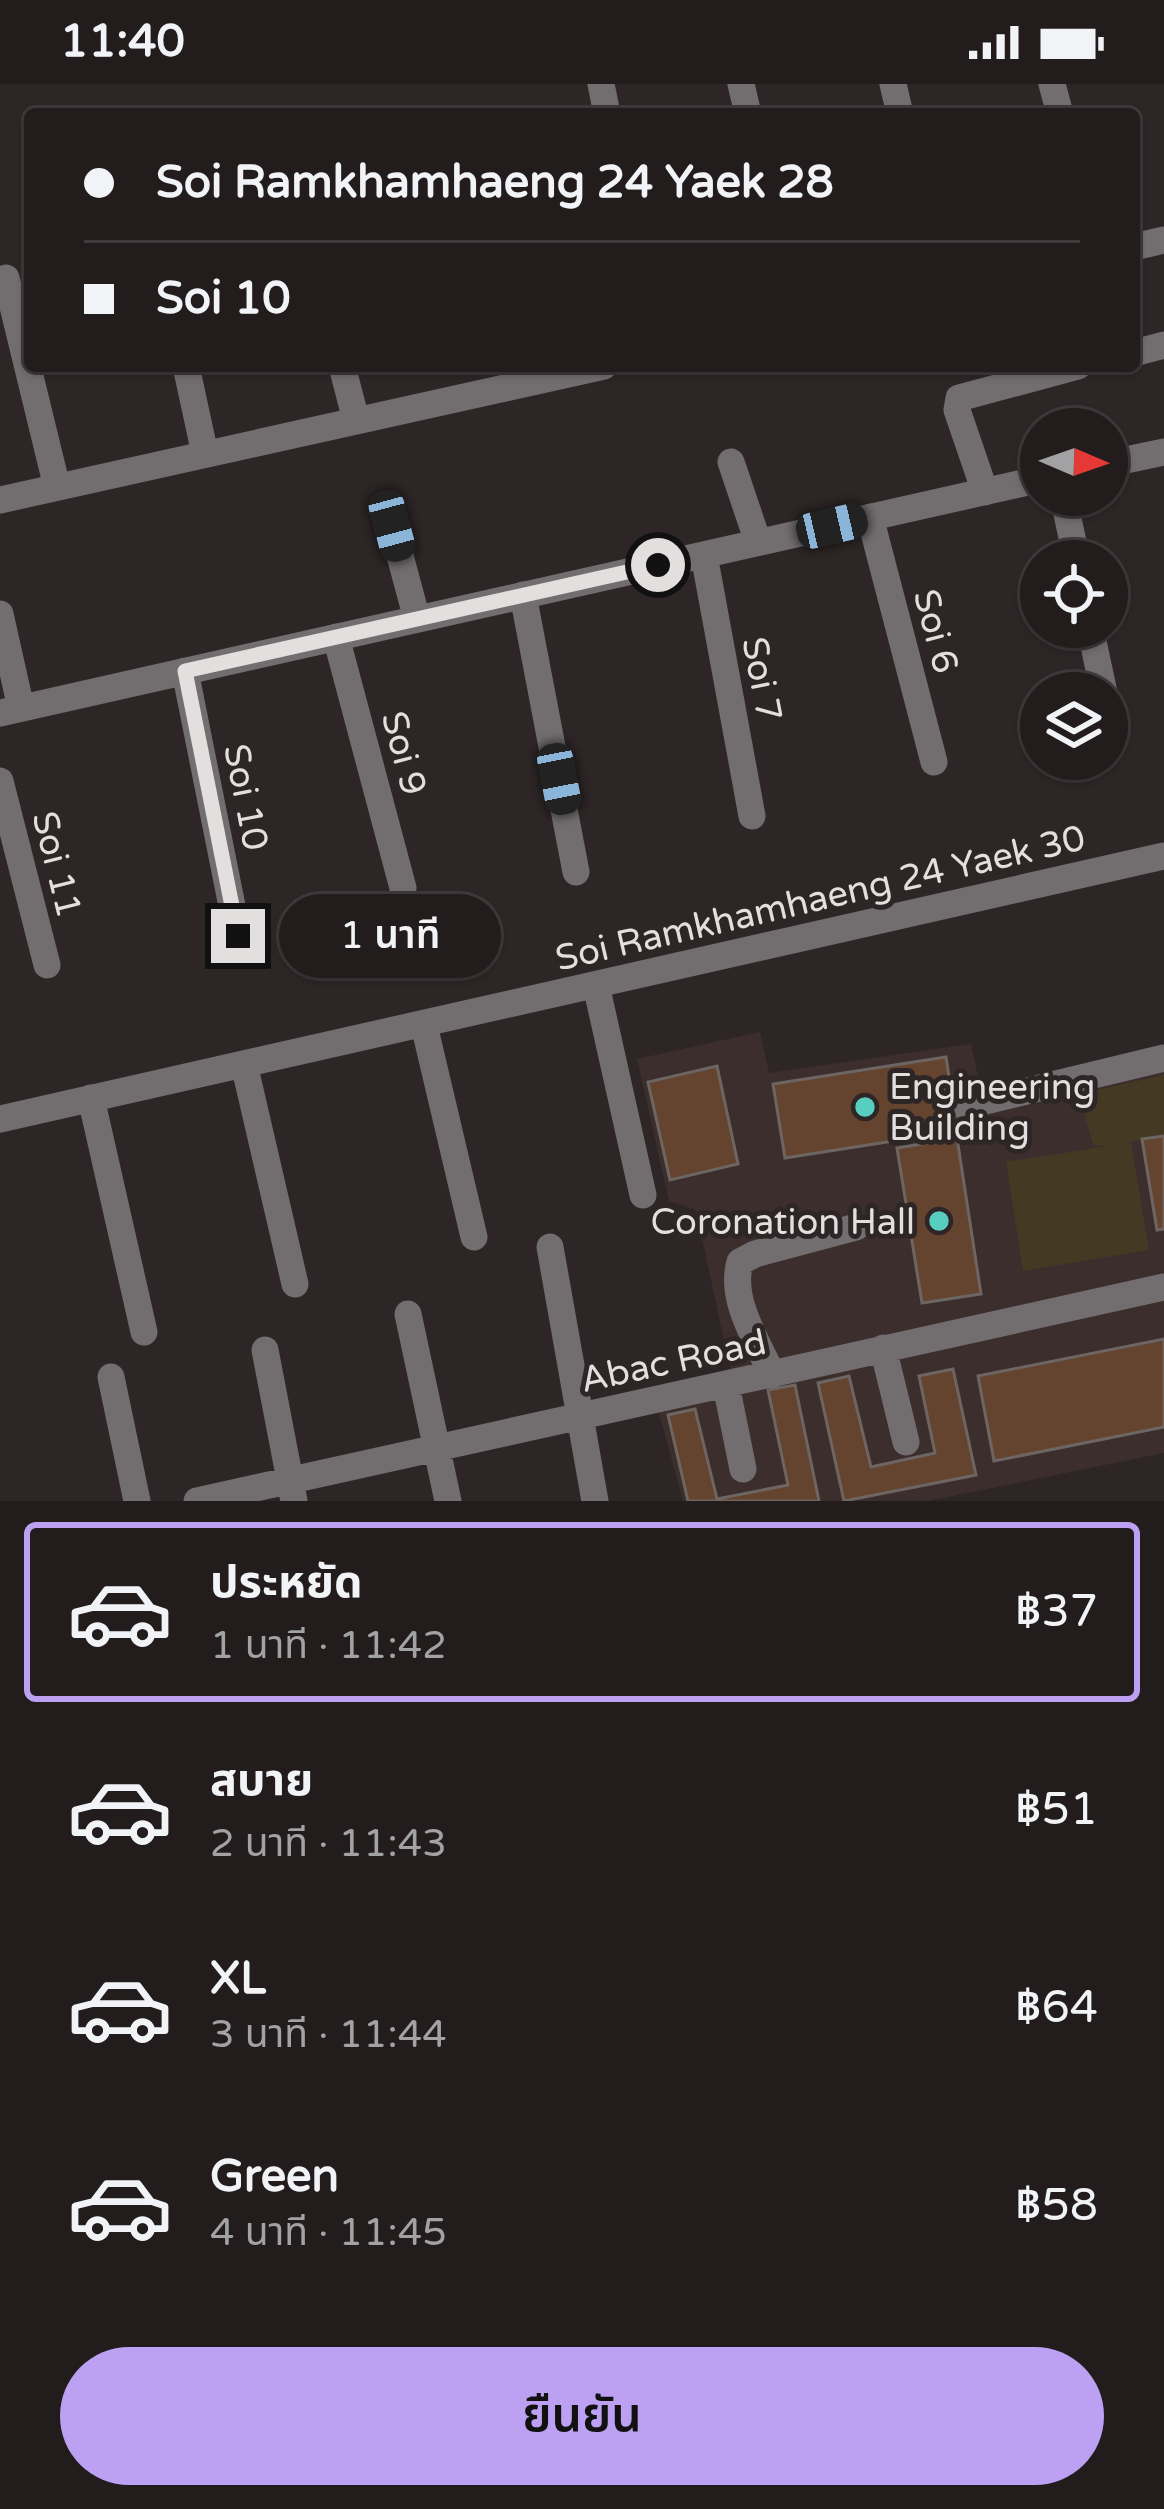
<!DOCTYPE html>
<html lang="th">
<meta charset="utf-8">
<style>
body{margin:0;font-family:"Varela Round","Noto Sans Thai",sans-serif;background:#2a2525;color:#f1f3f6;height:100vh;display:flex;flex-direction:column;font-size:45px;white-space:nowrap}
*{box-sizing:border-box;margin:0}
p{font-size:39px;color:#a2a1a3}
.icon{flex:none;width:66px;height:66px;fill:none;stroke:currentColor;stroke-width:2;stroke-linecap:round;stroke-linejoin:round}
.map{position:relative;height:1417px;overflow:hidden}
.side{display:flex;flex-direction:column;background:#221c1c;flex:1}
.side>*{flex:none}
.hud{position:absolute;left:24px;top:24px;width:1116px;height:264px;border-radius:12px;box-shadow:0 3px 9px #0004,0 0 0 3px #3f3a3b;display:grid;align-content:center;height:264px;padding:0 60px;background:#221c1c}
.needle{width:78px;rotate:92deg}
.tools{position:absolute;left:1020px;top:324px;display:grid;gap:24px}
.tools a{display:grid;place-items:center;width:108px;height:108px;border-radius:50%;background:#221c1c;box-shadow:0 3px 9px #0004,0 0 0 3px #3f3a3b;font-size:60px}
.end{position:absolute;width:54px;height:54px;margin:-27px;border:15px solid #e4dfdf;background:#111;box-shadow:0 0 0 6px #111}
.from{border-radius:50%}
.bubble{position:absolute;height:84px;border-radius:42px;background:#221c1c;box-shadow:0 3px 9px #0004,0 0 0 3px #3f3a3b;font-size:39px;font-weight:600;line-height:84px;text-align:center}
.car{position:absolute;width:36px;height:72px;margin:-36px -18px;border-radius:15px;box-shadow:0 0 9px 3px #0007;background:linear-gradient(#222 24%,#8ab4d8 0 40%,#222 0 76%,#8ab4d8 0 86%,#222 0)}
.hud b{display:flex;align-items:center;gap:42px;height:114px;font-size:45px}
.hud b+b{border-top:3px solid #3f3a3b}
.hud i{width:30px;height:30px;background:#f1f3f6}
ul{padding:21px 0 0;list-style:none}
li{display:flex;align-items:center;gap:36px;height:180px;margin:0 24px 18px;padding:0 36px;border:6px solid transparent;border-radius:12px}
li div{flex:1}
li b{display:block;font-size:45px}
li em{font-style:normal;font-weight:600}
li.current{border-color:#bca0f2}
li>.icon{width:108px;height:108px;stroke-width:1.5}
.button{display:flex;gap:24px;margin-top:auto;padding:24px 60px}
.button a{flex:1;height:138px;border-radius:72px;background:#bca0f2;color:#111;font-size:48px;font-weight:600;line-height:138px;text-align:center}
.status{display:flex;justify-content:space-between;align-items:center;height:84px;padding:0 60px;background:#221c1c;direction:ltr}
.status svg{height:33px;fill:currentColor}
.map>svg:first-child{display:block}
.built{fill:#3c2e2d}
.green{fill:#443922}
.building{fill:#64432f;stroke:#6c6561;stroke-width:3}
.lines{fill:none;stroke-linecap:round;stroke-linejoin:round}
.minor{stroke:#726e70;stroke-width:27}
.route{stroke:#e4dfdf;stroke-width:15}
.poi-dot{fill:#58cec0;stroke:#2e2626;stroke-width:4.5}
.labels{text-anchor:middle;stroke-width:10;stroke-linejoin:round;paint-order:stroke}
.street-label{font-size:36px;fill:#e4dfdf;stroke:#2e2626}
.poi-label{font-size:36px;fill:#e4dfdf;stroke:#2e2626;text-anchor:start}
</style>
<div class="status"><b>11:40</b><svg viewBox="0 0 49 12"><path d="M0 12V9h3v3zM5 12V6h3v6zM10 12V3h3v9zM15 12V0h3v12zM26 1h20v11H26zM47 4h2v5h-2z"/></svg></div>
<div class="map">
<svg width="1164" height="1417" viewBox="0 0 1164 1417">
<rect width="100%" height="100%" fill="#2e2626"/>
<path class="built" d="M 760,948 L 769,989 L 971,960 L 985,1026 L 1164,986 L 1164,1369 L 928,1417 L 683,1417 L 659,1329 L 731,1289 L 696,1126 L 669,1117 L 637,975 Z"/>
<path class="green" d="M 1164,991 L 1164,1052 L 1131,1058 L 1149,1166 L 1023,1187 L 1006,1078 L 1108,1062 L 1093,1061 L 1079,1010 Z"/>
<path class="building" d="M 946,973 L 957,1047 L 785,1074 L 773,1000 Z
M 717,982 L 738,1080 L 670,1096 L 648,998 Z
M 1164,1052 L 1164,1145 L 1157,1146 L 1142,1055 Z
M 957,1054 L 981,1210 L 922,1219 L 897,1064 Z
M 1164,1255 L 1164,1343 L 994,1377 L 978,1292 Z
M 953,1285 L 976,1391 L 844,1417 L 818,1299 L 849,1292 L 871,1383 L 935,1369 L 919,1292 Z
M 795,1301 L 819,1417 L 688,1417 L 668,1331 L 695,1325 L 717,1415 L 788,1401 L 768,1306 Z"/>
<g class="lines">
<path class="minor" d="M 601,0 L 607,30
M 741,0 L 748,30
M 893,0 L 900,30
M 1052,0 L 1060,30
M 1134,163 L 1164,156
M 6,194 L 57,403
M 1134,269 L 1164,261
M 186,282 L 205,370
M 342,282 L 356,336
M 731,378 L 758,458
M 1107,380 L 1164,368
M 985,408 L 957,326 L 959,314 L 1078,282
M 1063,411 L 1077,477
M 0,416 L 604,282
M 870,433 L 934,678
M 392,442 L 417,535
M 704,471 L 752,732
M 523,511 L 576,788
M 0,530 L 21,624
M 1090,543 L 1104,609
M 336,553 L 403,804
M 185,587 L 238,852
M 1107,623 L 1110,637
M 0,629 L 1041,395
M 0,697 L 47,881
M 596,901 L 643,1111
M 424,941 L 474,1153
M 244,980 L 295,1200
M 91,1014 L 144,1248
M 964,1022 L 1164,974
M 0,1035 L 1164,772
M 550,1163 L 595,1417
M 408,1230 L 448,1417
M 883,1264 L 906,1358
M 265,1266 L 294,1417
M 772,1291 C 757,1256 729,1216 740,1178 L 755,1170 L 856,1143
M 111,1293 L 137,1417
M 726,1301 L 743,1385
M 197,1417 L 1164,1203"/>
</g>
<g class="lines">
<path class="route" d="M 238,852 L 185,587 L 658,481"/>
</g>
<g class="poi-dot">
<circle cx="865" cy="1023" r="12"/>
<circle cx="939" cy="1137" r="12"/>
</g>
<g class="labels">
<g class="street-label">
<text transform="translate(937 547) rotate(75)" y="13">Soi 6</text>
<text transform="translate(763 595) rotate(79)" y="13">Soi 7</text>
<text transform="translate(405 669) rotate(75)" y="13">Soi 9</text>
<text transform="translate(247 713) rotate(79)" y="13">Soi 10</text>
<text transform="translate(58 780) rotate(76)" y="13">Soi 11</text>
<text transform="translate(820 813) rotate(-13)" y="13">Soi Ramkhamhaeng 24 Yaek 30</text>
<text transform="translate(673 1276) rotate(-12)" y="13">Abac Road</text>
</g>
<g class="poi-label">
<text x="889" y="1015">Engineering<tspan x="889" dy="41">Building</tspan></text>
<text x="915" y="1150" text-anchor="end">Coronation Hall</text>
</g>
</g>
</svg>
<div class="tools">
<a><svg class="needle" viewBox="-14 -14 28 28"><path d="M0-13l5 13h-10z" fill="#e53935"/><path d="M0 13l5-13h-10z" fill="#a2a1a3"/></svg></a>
<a><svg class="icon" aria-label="locate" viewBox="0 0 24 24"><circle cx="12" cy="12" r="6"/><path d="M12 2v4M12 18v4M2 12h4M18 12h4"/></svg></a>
<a><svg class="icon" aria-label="layers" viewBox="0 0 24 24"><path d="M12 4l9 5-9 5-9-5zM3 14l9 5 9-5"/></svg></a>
</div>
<i class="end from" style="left:658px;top:481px"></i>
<i class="end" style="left:238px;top:852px"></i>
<div class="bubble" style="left:279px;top:810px;width:222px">1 นาที</div>
<i class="car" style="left:392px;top:442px;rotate:165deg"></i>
<i class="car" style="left:832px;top:442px;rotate:77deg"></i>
<i class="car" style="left:559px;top:695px;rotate:169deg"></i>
<div class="hud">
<b><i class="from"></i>Soi Ramkhamhaeng 24 Yaek 28</b>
<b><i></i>Soi 10</b>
</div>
</div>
<section class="side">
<ul>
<li class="current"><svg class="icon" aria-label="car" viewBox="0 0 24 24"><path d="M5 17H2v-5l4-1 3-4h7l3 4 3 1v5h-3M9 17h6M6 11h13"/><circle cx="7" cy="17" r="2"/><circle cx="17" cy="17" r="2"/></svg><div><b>ประหยัด</b><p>1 นาที · 11:42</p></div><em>฿37</em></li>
<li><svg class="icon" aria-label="car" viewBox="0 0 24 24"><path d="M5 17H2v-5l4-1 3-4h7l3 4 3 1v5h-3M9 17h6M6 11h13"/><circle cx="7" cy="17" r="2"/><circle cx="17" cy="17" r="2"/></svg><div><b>สบาย</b><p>2 นาที · 11:43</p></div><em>฿51</em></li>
<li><svg class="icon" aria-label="car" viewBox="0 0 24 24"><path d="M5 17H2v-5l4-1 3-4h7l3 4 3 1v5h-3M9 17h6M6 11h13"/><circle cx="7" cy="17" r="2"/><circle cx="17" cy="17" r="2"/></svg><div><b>XL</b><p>3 นาที · 11:44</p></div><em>฿64</em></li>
<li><svg class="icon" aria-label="car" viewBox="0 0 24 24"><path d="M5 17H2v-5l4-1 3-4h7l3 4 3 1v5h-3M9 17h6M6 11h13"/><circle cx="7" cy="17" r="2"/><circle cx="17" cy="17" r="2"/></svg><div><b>Green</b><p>4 นาที · 11:45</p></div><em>฿58</em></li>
</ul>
<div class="button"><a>ยืนยัน</a></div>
</section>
